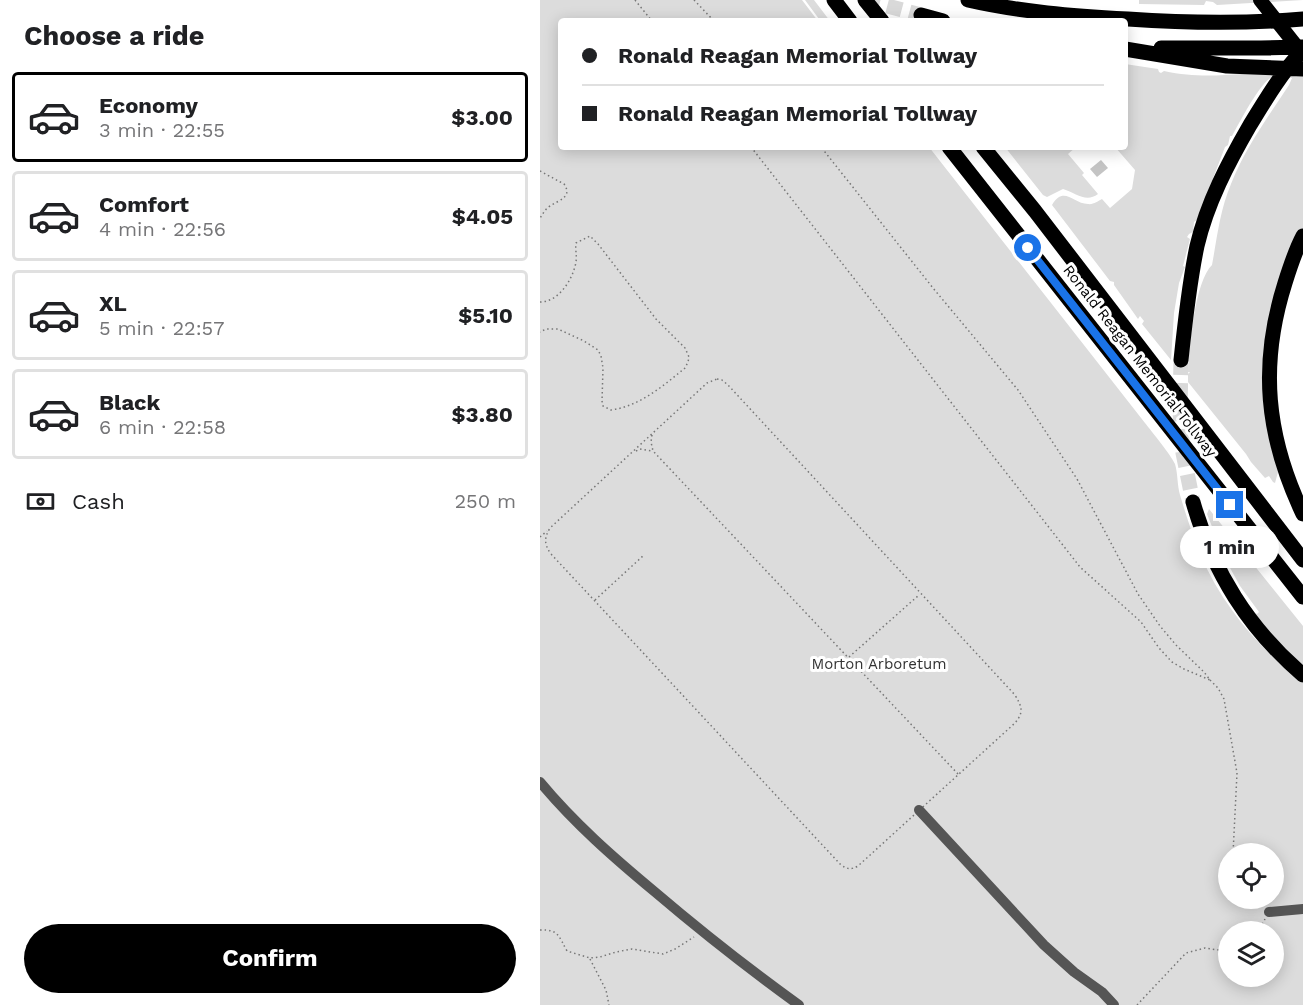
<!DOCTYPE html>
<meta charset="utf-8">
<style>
body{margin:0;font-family:"Work Sans",sans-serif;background:#f2f2f2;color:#202124;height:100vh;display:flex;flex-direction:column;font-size:22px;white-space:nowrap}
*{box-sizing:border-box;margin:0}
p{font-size:20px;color:#757577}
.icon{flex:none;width:33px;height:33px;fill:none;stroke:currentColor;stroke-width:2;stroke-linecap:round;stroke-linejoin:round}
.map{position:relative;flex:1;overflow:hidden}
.details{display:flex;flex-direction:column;background:#fff;width:540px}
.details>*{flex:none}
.banner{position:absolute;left:18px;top:18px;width:570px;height:132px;border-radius:6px;box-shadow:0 3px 15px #0003;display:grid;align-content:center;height:132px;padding:0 24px;background:#fff}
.buttons{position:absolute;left:678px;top:843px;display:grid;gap:12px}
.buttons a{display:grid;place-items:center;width:66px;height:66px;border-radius:50%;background:#fff;box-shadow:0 3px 15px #0003;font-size:30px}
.end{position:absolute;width:27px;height:27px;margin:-14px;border:8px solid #1a73e8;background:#fff;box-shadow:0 0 0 3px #fff}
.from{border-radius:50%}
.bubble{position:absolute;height:42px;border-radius:21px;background:#fff;box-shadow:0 3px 15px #0003;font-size:20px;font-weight:700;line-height:42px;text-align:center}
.banner b{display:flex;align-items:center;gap:21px;height:57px;font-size:22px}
.banner b+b{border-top:2px solid #e0e0e0}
.banner i{width:15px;height:15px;background:#202124}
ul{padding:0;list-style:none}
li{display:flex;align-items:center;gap:18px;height:90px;margin:0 12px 9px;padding:0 12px;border:3px solid #e0e0e0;border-radius:6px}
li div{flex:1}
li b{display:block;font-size:22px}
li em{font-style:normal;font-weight:700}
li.active{border-color:#000}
li>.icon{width:54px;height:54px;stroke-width:1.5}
h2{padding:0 24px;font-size:27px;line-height:72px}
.pay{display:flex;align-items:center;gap:15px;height:66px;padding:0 24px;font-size:22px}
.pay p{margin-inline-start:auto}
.action{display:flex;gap:12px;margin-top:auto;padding:12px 24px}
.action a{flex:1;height:69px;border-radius:36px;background:#000;color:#fff;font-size:24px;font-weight:700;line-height:69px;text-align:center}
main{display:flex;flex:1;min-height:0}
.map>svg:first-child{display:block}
.green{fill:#dcdcdc;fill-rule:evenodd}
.building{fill:#c4c4c4}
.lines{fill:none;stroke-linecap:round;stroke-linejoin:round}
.highway-tunnel{stroke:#d9d9d9;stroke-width:15;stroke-dasharray:15 8;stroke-linecap:butt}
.path{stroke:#777;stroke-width:1.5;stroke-dasharray:1.5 3;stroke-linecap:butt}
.minor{stroke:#555;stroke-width:10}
.major{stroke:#000;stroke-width:14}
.highway{stroke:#000;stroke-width:15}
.route{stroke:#1a73e8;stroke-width:8}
.labels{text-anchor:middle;stroke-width:6;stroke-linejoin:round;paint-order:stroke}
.street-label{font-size:15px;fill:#000;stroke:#fff}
.park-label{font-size:15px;fill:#333;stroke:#fff}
</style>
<main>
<section class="details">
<h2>Choose a ride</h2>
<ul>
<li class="active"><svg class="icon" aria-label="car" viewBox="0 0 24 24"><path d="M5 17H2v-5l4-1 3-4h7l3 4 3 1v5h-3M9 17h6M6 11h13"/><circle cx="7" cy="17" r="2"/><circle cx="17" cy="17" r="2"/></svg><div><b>Economy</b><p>3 min · 22:55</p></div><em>$3.00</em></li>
<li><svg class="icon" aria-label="car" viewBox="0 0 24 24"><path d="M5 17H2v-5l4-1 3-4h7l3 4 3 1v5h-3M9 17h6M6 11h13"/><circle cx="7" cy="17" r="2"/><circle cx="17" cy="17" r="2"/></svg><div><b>Comfort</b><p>4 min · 22:56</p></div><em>$4.05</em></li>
<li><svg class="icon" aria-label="car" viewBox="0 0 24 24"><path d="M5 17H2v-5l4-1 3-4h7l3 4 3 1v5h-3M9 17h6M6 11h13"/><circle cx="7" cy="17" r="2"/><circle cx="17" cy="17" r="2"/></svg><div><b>XL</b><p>5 min · 22:57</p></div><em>$5.10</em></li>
<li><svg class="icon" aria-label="car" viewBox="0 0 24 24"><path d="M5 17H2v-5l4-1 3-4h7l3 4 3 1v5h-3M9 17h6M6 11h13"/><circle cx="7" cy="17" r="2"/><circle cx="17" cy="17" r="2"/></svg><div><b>Black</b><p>6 min · 22:58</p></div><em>$3.80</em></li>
</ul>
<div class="pay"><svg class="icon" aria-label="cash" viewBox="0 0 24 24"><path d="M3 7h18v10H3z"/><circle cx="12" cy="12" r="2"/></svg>Cash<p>250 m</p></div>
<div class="action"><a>Confirm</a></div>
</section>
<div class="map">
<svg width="763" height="1005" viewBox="0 0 763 1005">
<rect width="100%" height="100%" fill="#fff"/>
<path class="green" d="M 0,0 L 262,0 L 278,21 L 279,19 L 265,0 L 274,0 L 290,21 L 21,21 L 21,147 L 389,147 L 605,423 C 612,432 631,455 635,464 C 638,474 637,485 640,495 C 646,515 653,537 661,556 C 683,607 720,649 763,683 L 763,1005 L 0,1005 ZM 688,854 L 734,854 L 734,898 L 688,898 ZM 688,932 L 734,932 L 734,976 L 688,976 Z
M 599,0 L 763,0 L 677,5 L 673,2 L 666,1 L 664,5 L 599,4 Z
M 585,64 L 618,69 L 619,72 L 621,73 L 624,71 C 652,77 674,76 702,74 C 723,74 743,74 763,75 L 763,229 L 756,242 L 732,311 L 738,472 L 735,483 L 733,482 L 729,476 L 725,478 L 711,462 L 706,454 L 648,382 L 648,374 L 650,372 L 648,372 C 649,347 655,281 672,265 C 677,238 680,210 691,184 C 705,148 728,117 749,85 L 752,78 C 747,77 738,75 733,77 C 721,80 699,124 692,136 L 690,136 L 688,145 L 685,147 L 657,220 L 654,222 L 653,232 L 649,234 L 647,237 L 650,239 L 643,266 L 645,267 L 639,283 L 634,313 L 631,360 L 602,324 L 604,321 L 600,316 L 598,319 L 574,285 L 574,282 L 570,281 L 512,205 C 524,185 533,204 548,204 C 553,205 558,201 562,199 L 570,208 L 592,189 L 595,170 L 575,147 L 585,147 Z
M 465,147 L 536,147 L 528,154 L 544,173 L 542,175 L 558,194 C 546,203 536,193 523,189 L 507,197 L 503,195 Z
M 669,509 L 763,626 L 763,667 L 712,616 L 715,613 L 717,614 L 719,612 L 700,586 L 684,557 L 667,514 Z"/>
<path class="building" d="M 561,160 L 568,168 L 557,177 L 550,169 Z"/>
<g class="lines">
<path class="highway-tunnel" d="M 325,0 L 381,15
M 641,360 L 640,412 L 643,453 L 653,502"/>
<path class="path" d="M 95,0 L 112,21
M 154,0 L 174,21
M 211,147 L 540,567 L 601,622 L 619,648 L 632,662 L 644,669 L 670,680 L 664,672 L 636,645 L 620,626 L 598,594 L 537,479 L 478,390 L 393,288 L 281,147
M 0,171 L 24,184 C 33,197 19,200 10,206 C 5,209 3,214 0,218
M 0,302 C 19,302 33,279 36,262 C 37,255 35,249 36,243 L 50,236 L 58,244 L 116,319 L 145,348 L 149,357 L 148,362 L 145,368 C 123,386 100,406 71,410 L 63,406 L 62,401 L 63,368 L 61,356 L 58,350 L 44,341 L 18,329 L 6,329 L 0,332
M 177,379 L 182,380 L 188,385 L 475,695 C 482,707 484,712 475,723 L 318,866 C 311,870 307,869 301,865 L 11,554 C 4,544 4,538 10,528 L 167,383 Z
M 112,435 L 111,442 L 113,451 L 418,774
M 96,451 L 100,449 L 112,451
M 0,537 L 7,531
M 55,600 L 104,555
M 309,657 L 379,595
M 670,680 L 678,688 L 684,699 L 697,773 L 693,854
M 708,898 L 713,903 L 722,908
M 0,930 C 19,929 19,937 27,951 L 50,958 L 60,957 L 76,952 L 92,949 L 123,954 L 135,949 L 154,937
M 718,932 L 725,919
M 50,959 L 66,990 L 69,1005
M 597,1005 L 646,953 L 665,948 L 685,951 L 688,950"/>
<path class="minor" d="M 0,782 C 34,823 74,858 115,892 C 162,932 209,969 259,1005
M 379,810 L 504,945 L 534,972 L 562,992 L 574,1005
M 729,912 L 763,909"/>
<path class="major" d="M 720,0 L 762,53"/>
<path class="highway" d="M 294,0 L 310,21
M 325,0 L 342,21
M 428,0 C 480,12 534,16 588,19 C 646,23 704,24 763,19
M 381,15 L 403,21
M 621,48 L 721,48 L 763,47
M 585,49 L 687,66 L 763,69
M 409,147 L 763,597
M 443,147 L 495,211 L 763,560
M 763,236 C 755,251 750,267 745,283 C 719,365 726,436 763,514
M 641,360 C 645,322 649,284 657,246 C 667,203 688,163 710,125 C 726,99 742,72 763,50
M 653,502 C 673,572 708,628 763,675"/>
</g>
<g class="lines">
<path class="route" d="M 488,248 L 690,505"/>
</g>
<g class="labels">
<g class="street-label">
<text transform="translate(600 361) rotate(52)" y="5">Ronald Reagan Memorial Tollway</text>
</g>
<g class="park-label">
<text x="339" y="669">Morton Arboretum</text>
</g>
</g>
</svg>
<div class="buttons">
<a><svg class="icon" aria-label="locate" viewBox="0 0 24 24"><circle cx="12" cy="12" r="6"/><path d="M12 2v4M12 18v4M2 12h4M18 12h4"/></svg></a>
<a><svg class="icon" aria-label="layers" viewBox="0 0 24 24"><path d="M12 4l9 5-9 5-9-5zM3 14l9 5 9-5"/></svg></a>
</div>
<i class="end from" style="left:488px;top:248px"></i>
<i class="end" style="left:690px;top:505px"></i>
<div class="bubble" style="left:640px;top:526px;width:99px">1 min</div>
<div class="banner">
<b><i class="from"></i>Ronald Reagan Memorial Tollway</b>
<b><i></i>Ronald Reagan Memorial Tollway</b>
</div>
</div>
</main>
